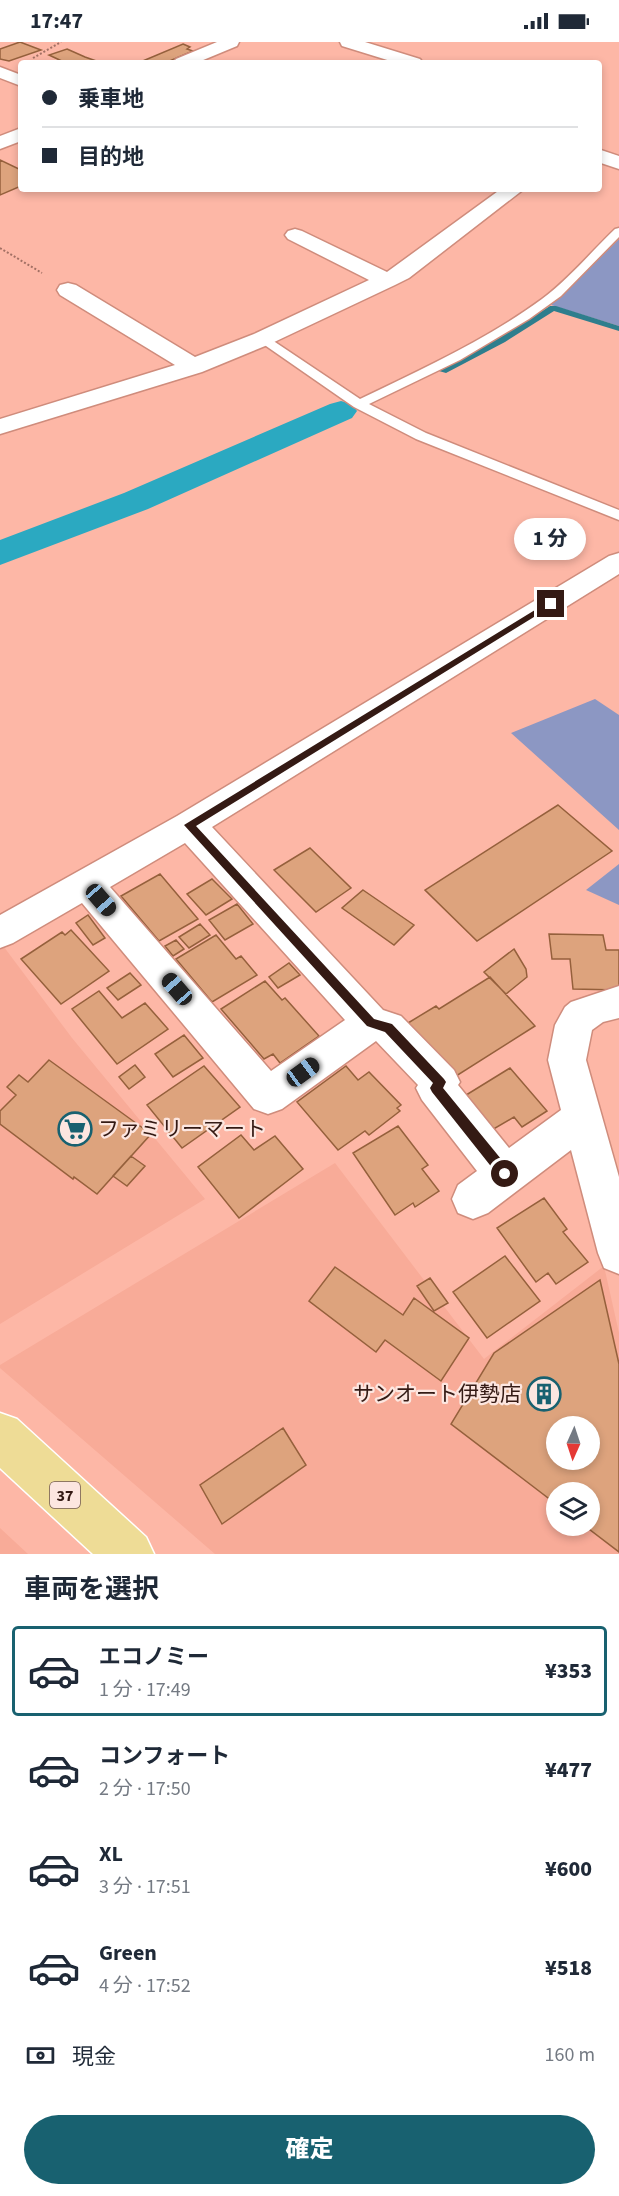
<!DOCTYPE html>
<html lang="ja">
<meta charset="utf-8">
<style>
body{margin:0;font-family:"Source Sans 3","Noto Sans JP",sans-serif;background:#f2f2f3;color:#1f2937;height:100vh;display:flex;flex-direction:column;font-size:22px;white-space:nowrap}
*{box-sizing:border-box;margin:0}
p{font-size:20px;color:#747a83}
.icon{flex:none;width:33px;height:33px;fill:none;stroke:currentColor;stroke-width:2;stroke-linecap:round;stroke-linejoin:round}
.map{position:relative;height:1512px;overflow:hidden}
.side{display:flex;flex-direction:column;background:#fff;flex:1}
.side>*{flex:none}
.top-card{position:absolute;left:18px;top:18px;width:584px;height:132px;border-radius:6px;box-shadow:0 3px 9px #0003;display:grid;align-content:center;height:132px;padding:0 24px;background:#fff}
.needle{width:39px;rotate:183deg}
.fabs{position:absolute;left:546px;top:1374px;display:grid;gap:12px}
.fabs a{display:grid;place-items:center;width:54px;height:54px;border-radius:50%;background:#fff;box-shadow:0 3px 9px #0003;font-size:30px}
.end{position:absolute;width:27px;height:27px;margin:-14px;border:8px solid #341a14;background:#fff;box-shadow:0 0 0 3px #fff}
.from{border-radius:50%}
.bubble{position:absolute;height:42px;border-radius:21px;background:#fff;box-shadow:0 3px 9px #0003;font-size:20px;font-weight:800;line-height:42px;text-align:center}
.car{position:absolute;width:18px;height:36px;margin:-18px -9px;border-radius:8px;box-shadow:0 0 4px 2px #0007;background:linear-gradient(#222 24%,#8ab4d8 0 40%,#222 0 76%,#8ab4d8 0 86%,#222 0)}
.top-card b{display:flex;align-items:center;gap:21px;height:57px;font-size:22px}
.top-card b+b{border-top:2px solid #e0e1e3}
.top-card i{width:15px;height:15px;background:#1f2937}
ul{padding:0;list-style:none}
li{display:flex;align-items:center;gap:18px;height:90px;margin:0 12px 9px;padding:0 12px;border:3px solid transparent;border-radius:6px}
li div{flex:1}
li b{display:block;font-size:22px}
li em{font-style:normal;font-weight:800}
li.current{border-color:#186170}
li>.icon{width:54px;height:54px;stroke-width:1.5}
h2{padding:0 24px;font-size:27px;line-height:72px}
.pay{display:flex;align-items:center;gap:15px;height:66px;padding:0 24px;font-size:22px}
.pay p{margin-inline-start:auto}
.primary-button{display:flex;gap:12px;margin-top:auto;padding:12px 24px}
.primary-button a{flex:1;height:69px;border-radius:36px;background:#186170;color:#fff;font-size:24px;font-weight:800;line-height:69px;text-align:center}
.status{display:flex;justify-content:space-between;align-items:center;height:42px;padding:0 30px;background:#fff;direction:ltr}
.status svg{height:16px;fill:currentColor}
.map>svg:first-child{display:block}
.built{fill:#f8ab98;fill-rule:evenodd}
.green{fill:#8c97c3}
.lines{fill:none;stroke-linecap:round;stroke-linejoin:round}
.stream{fill:#2e7e8d;fill-rule:evenodd}
.canal{fill:#2ba9c1;fill-rule:evenodd}
.building{fill:#dda37d;stroke:#95603c;stroke-width:1.5;fill-rule:evenodd}
.service-casing{stroke:#cf8c7c;stroke-width:3}
.minor-casing{stroke:#cf8c7c;stroke-width:3}
.tertiary-casing{stroke:#cf8c7c;stroke-width:3}
.primary-casing{stroke:#fff;stroke-width:3}
.path{stroke:#a37064;stroke-width:2;stroke-dasharray:2 2;stroke-linecap:butt}
.service{fill:#fff;fill-rule:evenodd}
.minor{fill:#fff;fill-rule:evenodd}
.tertiary{fill:#fff;fill-rule:evenodd}
.primary{fill:#eedc96;fill-rule:evenodd}
.route{fill:#341a14}
.labels{text-anchor:middle;stroke-width:4.5;stroke-linejoin:round;paint-order:stroke}
.shield{fill:#fce6e0;stroke:#705751;stroke-width:1.5}
.shield-label{font-size:16px;font-weight:bold;fill:#341a14}
.near-poi-label{font-size:21px;fill:#341a14;stroke:#fce6e0;text-anchor:start}
</style>
<div class="status"><b>17:47</b><svg viewBox="0 0 49 12"><path d="M0 12V9h3v3zM5 12V6h3v6zM10 12V3h3v9zM15 12V0h3v12zM26 1h20v11H26zM47 4h2v5h-2z"/></svg></div>
<div class="map">
<svg width="619" height="1512" viewBox="0 0 619 1512">
<rect width="100%" height="100%" fill="#fdb7a6"/>
<path class="built" d="M 4,905 L 72,996 L 205,1157 L 0,1282 L 0,908 Z
M 335,1121 L 484,1317 L 604,1224 L 619,1291 L 619,1512 L 215,1512 L 0,1326 L 0,1323 ZM 556,1384 L 590,1384 L 590,1418 L 556,1418 ZM 556,1450 L 590,1450 L 590,1484 L 556,1484 Z
M 0,1486 L 28,1512 L 0,1512 Z"/>
<path class="green" d="M 619,197 L 619,284 L 551,263 Z
M 595,657 L 619,673 L 619,788 L 511,691 Z
M 619,822 L 619,863 L 586,848 Z"/>
<g class="lines">
<path class="stream" d="M 550,264 L 556,264 L 619,284 L 619,289 L 554,269 L 505,300 L 446,331 L 439,329 L 499,296 Z"/>
<path class="canal" d="M 341,359 L 352,362 L 357,369 L 352,376 L 148,467 L 0,523 L 0,498 L 124,451 L 330,362 Z"/>
</g>
<path class="building" d="M 20,0 L 41,8 L 9,19 L 0,17 L 0,7 Z
M 183,2 L 190,5 L 187,7 L 193,9 L 165,21 L 138,21 Z
M 67,7 L 85,15 L 102,21 L 66,21 L 49,13 Z
M 0,118 L 21,128 L 21,144 L 0,153 Z
M 558,763 L 612,809 L 477,899 L 425,848 Z
M 310,806 L 351,846 L 316,870 L 274,828 Z
M 160,832 L 198,877 L 159,899 L 121,854 Z
M 212,837 L 232,857 L 206,873 L 187,852 Z
M 363,848 L 414,883 L 394,903 L 342,866 Z
M 237,862 L 253,882 L 225,898 L 209,878 Z
M 88,873 L 105,896 L 93,903 L 76,881 Z
M 200,882 L 210,893 L 189,906 L 179,895 Z
M 71,888 L 109,929 L 61,962 L 21,917 L 62,890 L 65,893 Z
M 549,892 L 603,893 L 606,908 L 619,908 L 619,948 L 573,947 L 570,917 L 552,917 Z
M 216,893 L 236,917 L 241,914 L 257,933 L 212,960 L 176,917 Z
M 176,898 L 184,907 L 173,914 L 165,904 Z
M 514,907 L 526,927 L 527,935 L 506,952 L 484,930 Z
M 289,921 L 300,933 L 278,946 L 269,935 Z
M 130,931 L 141,943 L 118,958 L 107,946 Z
M 490,935 L 535,984 L 453,1036 L 408,981 L 436,964 L 439,967 Z
M 265,939 L 282,958 L 285,956 L 319,994 L 280,1021 L 273,1012 L 264,1017 L 221,967 Z
M 99,949 L 122,976 L 145,961 L 168,987 L 117,1022 L 72,967 Z
M 184,993 L 203,1016 L 173,1035 L 155,1012 Z
M 49,1018 L 151,1092 L 97,1152 L 74,1135 L 73,1137 L 0,1082 L 0,1069 L 16,1053 L 7,1045 L 19,1033 L 28,1040 Z
M 135,1023 L 145,1035 L 129,1047 L 119,1035 Z
M 204,1024 L 240,1065 L 182,1106 L 147,1063 Z
M 346,1024 L 358,1038 L 369,1030 L 401,1063 L 397,1066 L 400,1069 L 369,1093 L 365,1089 L 338,1108 L 297,1060 Z
M 510,1026 L 547,1069 L 522,1085 L 514,1075 L 485,1092 L 458,1058 Z
M 398,1084 L 428,1123 L 422,1127 L 439,1149 L 415,1165 L 413,1161 L 395,1173 L 353,1111 Z
M 241,1093 L 254,1108 L 275,1094 L 303,1127 L 239,1176 L 198,1125 Z
M 131,1114 L 145,1124 L 127,1144 L 113,1134 Z
M 544,1156 L 567,1187 L 563,1190 L 588,1220 L 556,1242 L 548,1231 L 536,1240 L 497,1186 Z
M 505,1214 L 540,1259 L 487,1296 L 453,1250 Z
M 335,1225 L 403,1273 L 414,1256 L 469,1296 L 441,1339 L 385,1298 L 376,1310 L 309,1259 Z
M 430,1236 L 448,1261 L 434,1269 L 417,1244 Z
M 600,1238 L 619,1322 L 619,1510 L 585,1484 L 590,1484 L 590,1450 L 556,1450 L 556,1462 L 451,1382 L 494,1311 ZM 556,1384 L 590,1384 L 590,1418 L 556,1418 Z
M 283,1386 L 306,1423 L 222,1482 L 200,1443 Z"/>
<g class="lines">
<defs>
<path id="service" d="M 619,186 L 619,195 L 561,254 L 529,277 L 460,318 L 369,362 L 426,391 L 619,468 L 619,478 L 416,397 L 354,365 L 256,297 L 258,294 L 266,294 L 360,357 C 422,327 486,298 542,257 C 569,237 591,210 615,187 Z"/>
<path id="minor" d="M 340,0 L 365,0 L 420,17 L 423,21 L 397,21 L 342,4 Z
M 0,25 L 21,33 L 21,44 L 0,36 Z
M 598,107 L 619,114 L 619,127 L 598,120 Z
M 501,147 L 524,147 L 409,236 L 395,243 L 270,302 L 202,330 L 0,392 L 0,377 L 175,323 L 60,253 L 57,248 L 60,243 L 68,241 L 76,243 L 195,315 L 254,292 L 369,238 L 288,197 L 285,193 L 288,189 L 295,187 L 302,189 L 387,230 Z
M 619,511 L 619,532 L 212,785 L 383,968 L 401,974 L 454,1028 L 460,1040 L 458,1043 L 509,1106 L 561,1068 L 548,1018 L 555,983 L 565,965 L 571,960 L 619,944 L 619,976 L 603,980 L 592,988 L 586,1018 L 619,1135 L 619,1232 L 604,1226 L 598,1211 L 571,1108 L 488,1171 L 473,1177 L 458,1171 L 452,1157 L 458,1143 L 477,1129 L 422,1058 L 416,1046 L 418,1043 L 376,999 L 282,1067 L 268,1072 L 254,1067 L 82,861 L 13,901 L 0,906 L 0,873 L 177,774 L 609,514 ZM 185,801 L 345,978 L 271,1029 L 110,845 Z"/>
<path id="tertiary" d="M 217,0 L 239,0 L 237,4 L 196,21 L 173,21 L 176,17 Z
M 21,86 L 21,99 L 0,107 L 0,94 Z"/>
<path id="primary" d="M 0,1371 L 17,1377 L 146,1495 L 154,1512 L 93,1512 L 0,1426 Z"/>
</defs>
<use href="#service" class="service-casing"/>
<use href="#minor" class="minor-casing"/>
<use href="#tertiary" class="tertiary-casing"/>
<use href="#primary" class="primary-casing"/>
<path class="path" d="M 33,16 L 61,0
M 0,206 L 42,231"/>
<use href="#service" class="service"/>
<use href="#minor" class="minor"/>
<use href="#tertiary" class="tertiary"/>
<use href="#primary" class="primary"/>
</g>
<path class="route" d="M 548,560 L 555,562 L 196,784 L 374,977 L 392,982 L 444,1037 L 446,1040 L 443,1046 L 510,1128 L 511,1132 L 505,1138 L 501,1137 L 432,1050 L 430,1046 L 433,1041 L 385,990 L 367,984 L 184,783 Z"/>
<defs>
<symbol id="supermarket-ring" viewBox="-11 -11 22 22"><circle r="9.5" fill="#fce6e0" stroke="#186170" stroke-width="1.5"/><path d="M-6-5.5h2.5l.6 2H6L4.5 2H-2.5L-4.4-4H-6ZM-1.5 3.2a1.3 1.3 0 1 0 .1 0ZM3 3.2a1.3 1.3 0 1 0 .1 0Z" fill="#186170"/></symbol>
<symbol id="building-ring" viewBox="-11 -11 22 22"><circle r="9.5" fill="#fce6e0" stroke="#186170" stroke-width="1.5"/><path d="M-4-6H4V6H1V3H-1V6H-4ZM-2.5-4.3h1.7v1.8h-1.7ZM.8-4.3h1.7v1.8H.8ZM-2.5-1h1.7V.8h-1.7ZM.8-1h1.7V.8H.8Z" fill="#186170"/></symbol>
</defs>
<g fill-rule="evenodd">
<use href="#supermarket-ring" x="56" y="1068" width="38" height="38"/>
<use href="#building-ring" x="525" y="1333" width="38" height="38"/>
</g>
<g class="labels">
<rect class="shield" x="50" y="1440" width="30" height="26" rx="4.5"/>
<g class="shield-label">
<text x="65" y="1459">37</text>
</g>
<g class="near-poi-label">
<text x="98" y="1094">ファミリーマート</text>
<text x="521" y="1359" text-anchor="end">サンオート伊勢店</text>
</g>
</g>
</svg>
<div class="fabs">
<a><svg class="needle" viewBox="-14 -14 28 28"><path d="M0-13l5 13h-10z" fill="#e53935"/><path d="M0 13l5-13h-10z" fill="#747a83"/></svg></a>
<a><svg class="icon" aria-label="layers" viewBox="0 0 24 24"><path d="M12 4l9 5-9 5-9-5zM3 14l9 5 9-5"/></svg></a>
</div>
<i class="end from" style="left:505px;top:1132px"></i>
<i class="end" style="left:551px;top:562px"></i>
<div class="bubble" style="left:514px;top:476px;width:72px">1 分</div>
<i class="car" style="left:101px;top:858px;rotate:139deg"></i>
<i class="car" style="left:177px;top:947px;rotate:319deg"></i>
<i class="car" style="left:303px;top:1030px;rotate:54deg"></i>
<div class="top-card">
<b><i class="from"></i>乗車地</b>
<b><i></i>目的地</b>
</div>
</div>
<section class="side">
<h2>車両を選択</h2>
<ul>
<li class="current"><svg class="icon" aria-label="car" viewBox="0 0 24 24"><path d="M5 17H2v-5l4-1 3-4h7l3 4 3 1v5h-3M9 17h6M6 11h13"/><circle cx="7" cy="17" r="2"/><circle cx="17" cy="17" r="2"/></svg><div><b>エコノミー</b><p>1 分 · 17:49</p></div><em>¥353</em></li>
<li><svg class="icon" aria-label="car" viewBox="0 0 24 24"><path d="M5 17H2v-5l4-1 3-4h7l3 4 3 1v5h-3M9 17h6M6 11h13"/><circle cx="7" cy="17" r="2"/><circle cx="17" cy="17" r="2"/></svg><div><b>コンフォート</b><p>2 分 · 17:50</p></div><em>¥477</em></li>
<li><svg class="icon" aria-label="car" viewBox="0 0 24 24"><path d="M5 17H2v-5l4-1 3-4h7l3 4 3 1v5h-3M9 17h6M6 11h13"/><circle cx="7" cy="17" r="2"/><circle cx="17" cy="17" r="2"/></svg><div><b>XL</b><p>3 分 · 17:51</p></div><em>¥600</em></li>
<li><svg class="icon" aria-label="car" viewBox="0 0 24 24"><path d="M5 17H2v-5l4-1 3-4h7l3 4 3 1v5h-3M9 17h6M6 11h13"/><circle cx="7" cy="17" r="2"/><circle cx="17" cy="17" r="2"/></svg><div><b>Green</b><p>4 分 · 17:52</p></div><em>¥518</em></li>
</ul>
<div class="pay"><svg class="icon" aria-label="cash" viewBox="0 0 24 24"><path d="M3 7h18v10H3z"/><circle cx="12" cy="12" r="2"/></svg>現金<p>160 m</p></div>
<div class="primary-button"><a>確定</a></div>
</section>
